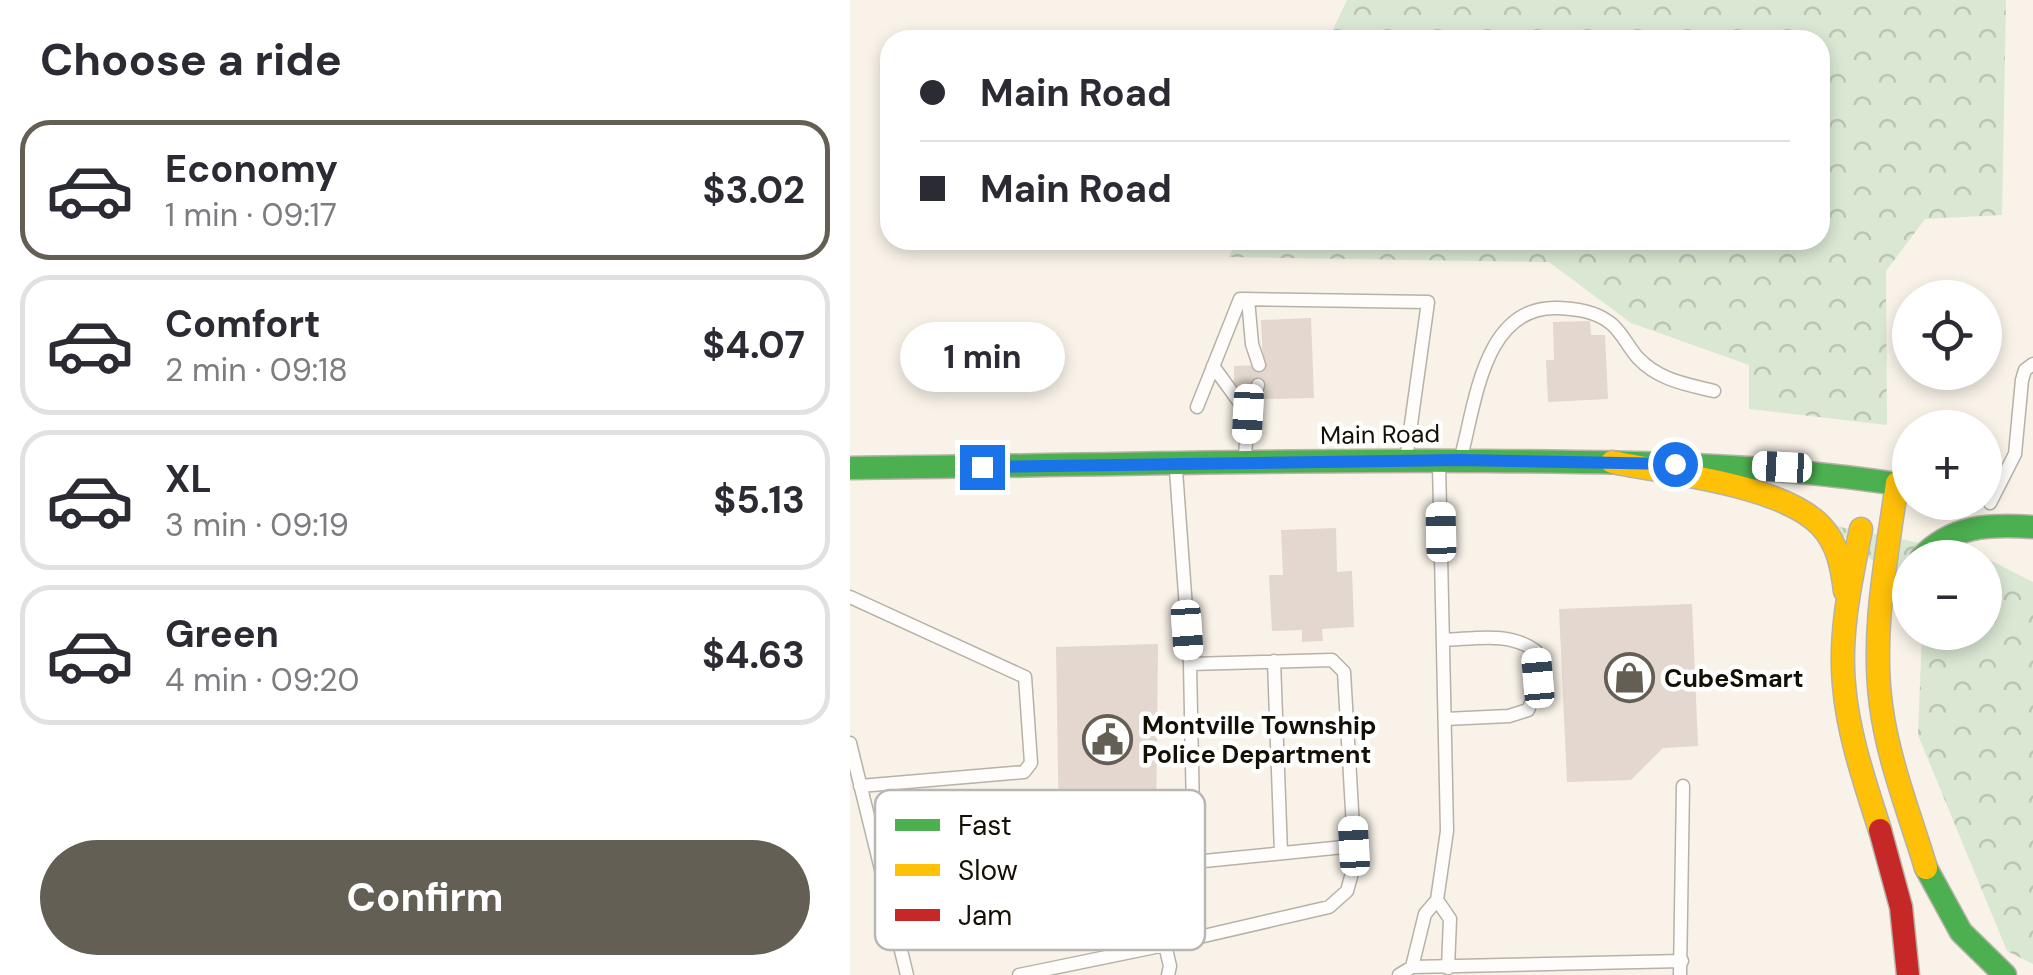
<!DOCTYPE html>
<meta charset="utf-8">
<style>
body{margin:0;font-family:"DM Sans",sans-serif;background:#f7f7f7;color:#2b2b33;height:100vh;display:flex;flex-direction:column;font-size:38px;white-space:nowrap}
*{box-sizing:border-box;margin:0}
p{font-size:32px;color:#7c7c81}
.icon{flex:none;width:55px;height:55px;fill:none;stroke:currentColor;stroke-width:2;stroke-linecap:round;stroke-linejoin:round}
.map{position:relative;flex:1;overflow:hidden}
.drawer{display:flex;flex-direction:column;background:#fff;width:850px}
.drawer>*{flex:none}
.banner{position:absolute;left:30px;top:30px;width:950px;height:220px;border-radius:30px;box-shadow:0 5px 15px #0003;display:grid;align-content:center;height:220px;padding:0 40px;background:#fff}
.fabs{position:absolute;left:1042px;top:280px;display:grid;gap:20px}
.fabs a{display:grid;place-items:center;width:110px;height:110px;border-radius:50%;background:#fff;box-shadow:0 5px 15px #0003;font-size:50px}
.end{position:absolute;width:45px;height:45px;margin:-22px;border:12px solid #1a73e8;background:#fff;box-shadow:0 0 0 5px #fff}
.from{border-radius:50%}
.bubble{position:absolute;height:70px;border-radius:35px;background:#fff;box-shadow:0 5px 15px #0003;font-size:32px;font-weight:700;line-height:70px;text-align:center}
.car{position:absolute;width:30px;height:60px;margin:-30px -15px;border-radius:12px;box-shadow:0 0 8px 2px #0007;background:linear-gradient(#fff 24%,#345 0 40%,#fff 0 76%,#345 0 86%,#fff 0)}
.banner b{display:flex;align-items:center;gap:35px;height:95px;font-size:38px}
.banner b+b{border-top:2px solid #e1e1e2}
.banner i{width:25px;height:25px;background:#2b2b33}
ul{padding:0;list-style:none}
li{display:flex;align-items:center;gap:30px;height:140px;margin:0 20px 15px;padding:0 20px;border:5px solid #e1e1e2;border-radius:30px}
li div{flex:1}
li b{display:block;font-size:38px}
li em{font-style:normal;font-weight:700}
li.current{border-color:#645f54}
li>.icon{width:90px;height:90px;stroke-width:1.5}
h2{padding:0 40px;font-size:45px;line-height:120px}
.cta{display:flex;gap:20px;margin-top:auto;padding:20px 40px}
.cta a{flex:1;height:115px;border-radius:60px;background:#645f54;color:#fff;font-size:40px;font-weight:700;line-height:115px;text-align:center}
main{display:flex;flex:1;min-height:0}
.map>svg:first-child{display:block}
.forest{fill:url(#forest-crowns)}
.building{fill:#e3d7d0}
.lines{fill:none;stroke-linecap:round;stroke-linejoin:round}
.lane-casing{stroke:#b7b1a7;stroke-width:15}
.fast-casing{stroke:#b7b1a7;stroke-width:25}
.slow-casing{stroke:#b7b1a7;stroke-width:25}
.jam-casing{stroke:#b7b1a7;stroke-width:25}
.lane{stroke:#fefdfc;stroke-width:12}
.fast{stroke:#4caf50;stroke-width:22}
.slow{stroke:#ffc107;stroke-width:22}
.jam{stroke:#c62828;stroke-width:22}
.route{stroke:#1a73e8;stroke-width:12}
.labels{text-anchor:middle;stroke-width:9;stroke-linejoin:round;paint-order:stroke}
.street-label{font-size:25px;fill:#151005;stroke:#fff}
.poi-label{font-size:25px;font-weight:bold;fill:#151005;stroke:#fff;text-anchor:start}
.key{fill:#fff;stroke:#b9b7b4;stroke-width:2.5}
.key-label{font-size:28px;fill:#151005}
</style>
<main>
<section class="drawer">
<h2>Choose a ride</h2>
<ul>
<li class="current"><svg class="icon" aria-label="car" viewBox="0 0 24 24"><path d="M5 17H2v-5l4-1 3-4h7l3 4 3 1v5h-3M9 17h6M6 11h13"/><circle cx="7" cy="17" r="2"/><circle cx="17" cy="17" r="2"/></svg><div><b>Economy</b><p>1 min · 09:17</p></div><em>$3.02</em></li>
<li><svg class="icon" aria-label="car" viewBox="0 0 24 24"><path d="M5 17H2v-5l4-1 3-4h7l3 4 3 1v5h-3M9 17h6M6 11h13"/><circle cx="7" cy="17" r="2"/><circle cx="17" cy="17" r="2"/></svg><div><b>Comfort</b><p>2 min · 09:18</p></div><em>$4.07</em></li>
<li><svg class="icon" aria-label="car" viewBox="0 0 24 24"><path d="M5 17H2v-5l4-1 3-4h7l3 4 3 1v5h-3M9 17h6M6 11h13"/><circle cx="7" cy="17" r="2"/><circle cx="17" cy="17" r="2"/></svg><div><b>XL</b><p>3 min · 09:19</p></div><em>$5.13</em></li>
<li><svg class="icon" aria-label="car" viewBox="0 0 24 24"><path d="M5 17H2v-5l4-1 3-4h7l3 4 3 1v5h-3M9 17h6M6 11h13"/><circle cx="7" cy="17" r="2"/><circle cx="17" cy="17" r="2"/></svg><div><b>Green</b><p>4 min · 09:20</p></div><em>$4.63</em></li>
</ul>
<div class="cta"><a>Confirm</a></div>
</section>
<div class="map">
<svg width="1183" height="975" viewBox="0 0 1183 975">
<defs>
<pattern id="forest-crowns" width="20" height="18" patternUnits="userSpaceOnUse" patternTransform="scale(2.5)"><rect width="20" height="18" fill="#dae7d3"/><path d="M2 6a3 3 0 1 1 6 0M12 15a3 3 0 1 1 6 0" fill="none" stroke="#bac5b4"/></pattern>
</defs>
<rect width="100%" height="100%" fill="#f8f2e8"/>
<path class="forest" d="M 497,0 L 1156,0 L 1152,215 L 1075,219 L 1036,271 L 1037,425 L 899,409 L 899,365 L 781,323 L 699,262 L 379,257 L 387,240 L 970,240 L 970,40 L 478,40 Z
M 980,525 L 1130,555 L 1183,582 L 1183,964 L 1157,951 L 1068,735 L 1072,633 L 1135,632 L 1135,558 L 1060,558 L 1060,592 Z"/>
<path class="building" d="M 461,318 L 464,398 L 414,399 L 414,384 L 384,386 L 384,366 L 413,365 L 411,320 Z
M 740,321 L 741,335 L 755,335 L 758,399 L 698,402 L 696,360 L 704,360 L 703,322 Z
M 486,528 L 487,572 L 502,571 L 504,627 L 472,629 L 473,641 L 452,642 L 452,630 L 422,631 L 419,575 L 433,575 L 431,530 Z
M 842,604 L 848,746 L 813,748 L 781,780 L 717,782 L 709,609 Z
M 308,644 L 306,830 L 209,836 L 206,647 Z"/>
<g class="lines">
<defs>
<path id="lane" d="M 398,299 L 402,344 L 409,365
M 363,366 L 398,414
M 347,407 L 390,299 L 578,302 L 557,453
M 612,453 C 626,399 635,305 708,308 C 727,309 744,311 759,322 C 771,330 778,347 788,358 C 809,380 835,384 864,391
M 395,456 L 398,414 L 408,385
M 1140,503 L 1165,454 L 1172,380 L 1175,370 L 1183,364
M 0,597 L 175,677 L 181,763 L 174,772 L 10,786
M 593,640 C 625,639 659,631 686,651 C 688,674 688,689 678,710 L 659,716 L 595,719
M 424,661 L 431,853
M 0,743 L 57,975
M 344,862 L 504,846
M 587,900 L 600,919 L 598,968
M 45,927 L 344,862 L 340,664
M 315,945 L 479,907 L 497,891 L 505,862 L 494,672 L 482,660 L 340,664 L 326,470
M 562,967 L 575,914 L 587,900 L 597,831 L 589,463
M 169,975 L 315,945 L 320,966 L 318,975
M 549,975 L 562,967 L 832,961
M 830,975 L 833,786"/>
<path id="fast" d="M 0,468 C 212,466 425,459 637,461 C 779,462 920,463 1060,486
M 1071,558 C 1102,525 1140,524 1183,527
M 1076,868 L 1111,932 L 1155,975"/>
<path id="slow" d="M 762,462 C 817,473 933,485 971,526 C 988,544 992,567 995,591
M 1047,483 C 1037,556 1021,631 1031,705 C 1038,760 1060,815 1076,868
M 1011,529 C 1001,580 989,632 994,685 C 998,734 1015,783 1030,830"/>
<path id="jam" d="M 1030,830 L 1051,907 L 1058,975"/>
</defs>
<use href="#lane" class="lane-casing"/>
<use href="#fast" class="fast-casing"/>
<use href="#slow" class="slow-casing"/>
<use href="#jam" class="jam-casing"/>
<use href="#lane" class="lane"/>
<use href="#fast" class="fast"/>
<use href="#slow" class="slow"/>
<use href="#jam" class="jam"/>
</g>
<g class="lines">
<path class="route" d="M 132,467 L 610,460 L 825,464"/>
</g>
<defs>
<symbol id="shop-ring" viewBox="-11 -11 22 22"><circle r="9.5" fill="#fff" stroke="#645f54" stroke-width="1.5"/><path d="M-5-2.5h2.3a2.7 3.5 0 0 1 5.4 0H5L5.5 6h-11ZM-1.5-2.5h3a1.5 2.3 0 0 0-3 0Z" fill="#645f54"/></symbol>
<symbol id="civic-ring" viewBox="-11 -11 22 22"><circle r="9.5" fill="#fff" stroke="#645f54" stroke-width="1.5"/><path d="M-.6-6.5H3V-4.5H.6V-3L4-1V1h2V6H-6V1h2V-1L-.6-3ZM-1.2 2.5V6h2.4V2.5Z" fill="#645f54"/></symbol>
</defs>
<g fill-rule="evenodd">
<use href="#shop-ring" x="752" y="650" width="55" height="55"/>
<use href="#civic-ring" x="230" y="712" width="55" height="55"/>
</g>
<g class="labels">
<g class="street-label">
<text transform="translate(530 434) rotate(-1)" y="9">Main Road</text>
</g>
<g class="poi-label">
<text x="814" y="687">CubeSmart</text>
<text x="292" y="734">Montville Township<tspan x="292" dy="29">Police Department</tspan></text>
</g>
</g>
<rect x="25" y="790" width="330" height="160" rx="15" class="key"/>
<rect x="45" y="819" width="45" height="12" fill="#4caf50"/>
<rect x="45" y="864" width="45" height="12" fill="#ffc107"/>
<rect x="45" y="909" width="45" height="12" fill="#c62828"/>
<g class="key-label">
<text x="108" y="835">Fast</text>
<text x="108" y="880">Slow</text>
<text x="108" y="925">Jam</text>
</g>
</svg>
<div class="fabs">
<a><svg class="icon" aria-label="locate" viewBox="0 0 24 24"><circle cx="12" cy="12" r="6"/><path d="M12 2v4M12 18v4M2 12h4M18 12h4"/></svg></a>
<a>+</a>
<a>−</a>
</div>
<i class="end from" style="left:825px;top:464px"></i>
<i class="end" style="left:132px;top:467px"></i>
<div class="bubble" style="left:50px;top:322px;width:165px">1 min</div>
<i class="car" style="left:398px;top:414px;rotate:183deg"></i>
<i class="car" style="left:932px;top:467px;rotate:273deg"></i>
<i class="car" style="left:591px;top:532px;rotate:359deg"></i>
<i class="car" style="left:337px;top:630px;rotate:176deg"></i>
<i class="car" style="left:688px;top:678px;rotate:355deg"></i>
<i class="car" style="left:504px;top:846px;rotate:357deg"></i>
<div class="banner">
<b><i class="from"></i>Main Road</b>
<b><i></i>Main Road</b>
</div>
</div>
</main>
